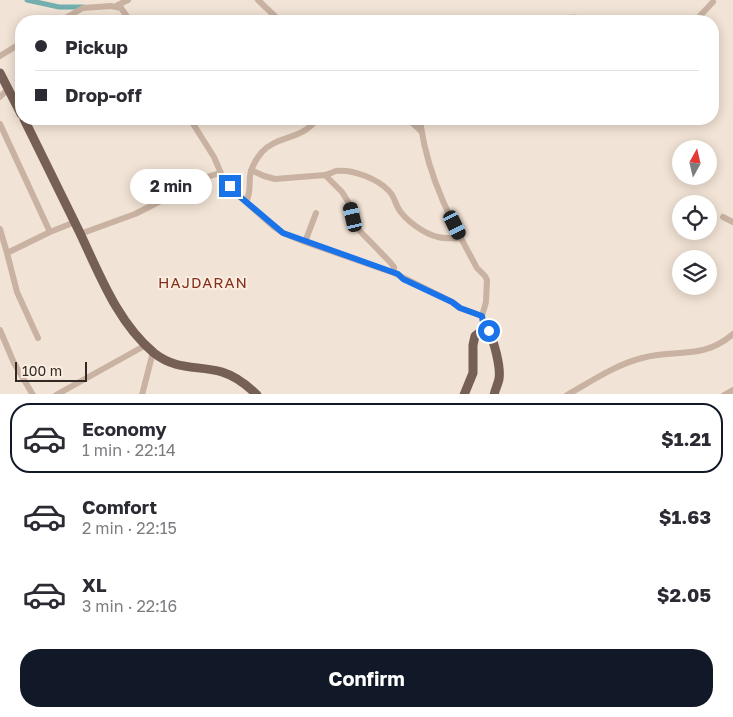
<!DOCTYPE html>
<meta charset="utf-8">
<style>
body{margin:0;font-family:"Golos Text",sans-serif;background:#f2f2f3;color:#2b2b33;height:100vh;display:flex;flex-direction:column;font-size:19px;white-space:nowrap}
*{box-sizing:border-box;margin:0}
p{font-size:16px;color:#7c7c81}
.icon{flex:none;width:28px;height:28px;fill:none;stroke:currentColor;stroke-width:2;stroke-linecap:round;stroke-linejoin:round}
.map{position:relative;height:394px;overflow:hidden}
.side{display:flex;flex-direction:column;background:#fff;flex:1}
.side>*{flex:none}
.guide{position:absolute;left:15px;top:15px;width:704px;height:110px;border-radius:20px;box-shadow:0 2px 12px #0003;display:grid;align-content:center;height:110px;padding:0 20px;background:#fff}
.needle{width:32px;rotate:8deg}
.controls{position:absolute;left:672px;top:140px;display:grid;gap:10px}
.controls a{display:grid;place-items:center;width:45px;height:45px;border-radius:50%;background:#fff;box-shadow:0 2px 12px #0003;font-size:25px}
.scale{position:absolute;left:15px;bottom:12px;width:72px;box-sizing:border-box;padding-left:5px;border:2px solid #332924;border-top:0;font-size:14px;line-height:18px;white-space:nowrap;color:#332924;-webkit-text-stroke:4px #f9eee1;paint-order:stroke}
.end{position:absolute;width:22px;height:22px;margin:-11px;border:6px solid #1a73e8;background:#fff;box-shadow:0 0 0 2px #fff}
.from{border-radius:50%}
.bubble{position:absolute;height:35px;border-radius:18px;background:#fff;box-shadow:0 2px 12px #0003;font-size:16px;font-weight:700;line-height:35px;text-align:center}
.car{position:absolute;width:15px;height:30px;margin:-15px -8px;border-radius:6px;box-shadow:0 0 4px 1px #0007;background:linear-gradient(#222 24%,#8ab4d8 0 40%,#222 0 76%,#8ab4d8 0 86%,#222 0)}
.guide b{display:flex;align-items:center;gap:18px;height:48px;font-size:19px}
.guide b+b{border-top:1px solid #e1e1e2}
.guide i{width:12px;height:12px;background:#2b2b33}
ul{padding:9px 0 0;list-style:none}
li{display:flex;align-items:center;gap:15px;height:70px;margin:0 10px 8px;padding:0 10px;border:2px solid transparent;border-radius:20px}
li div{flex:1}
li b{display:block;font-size:19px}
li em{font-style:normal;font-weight:700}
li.on{border-color:#111827}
li>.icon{width:45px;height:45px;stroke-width:1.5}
.button{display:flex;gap:10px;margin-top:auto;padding:10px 20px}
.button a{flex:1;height:58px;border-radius:20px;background:#111827;color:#fff;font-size:20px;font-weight:700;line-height:58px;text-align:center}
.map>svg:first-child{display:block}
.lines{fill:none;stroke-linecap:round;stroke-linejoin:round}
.canal{stroke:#73afaf;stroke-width:5}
.minor{stroke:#c9b2a1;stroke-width:6}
.major{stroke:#765f54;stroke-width:9}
.route{stroke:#1a73e8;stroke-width:6}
.labels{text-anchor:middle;stroke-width:4;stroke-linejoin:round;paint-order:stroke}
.quarter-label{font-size:15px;letter-spacing:1px;fill:#85301a;stroke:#f9eee1}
</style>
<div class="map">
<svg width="733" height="395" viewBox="0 0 733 395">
<rect width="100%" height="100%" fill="#f1e3d5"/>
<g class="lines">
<path class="canal" d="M 27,0 L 59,7 L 84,7"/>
<path class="minor" d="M 258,0 L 280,21
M 118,5 L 128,0
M 60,21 L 83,8 L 111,6 L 121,8 L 130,21
M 558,21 C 569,16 583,17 594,21
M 695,21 L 713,2
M 0,56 L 21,43
M 0,97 L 9,88
M 190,119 L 214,157 L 223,178 L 238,195 L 274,227 L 283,233 L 305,242 L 394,273
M 408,119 L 421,131
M 427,119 L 421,124 L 421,127 C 429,180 452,222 477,268 L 485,276 L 487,280 L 486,302 L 482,316 L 484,329
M 0,124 L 50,232
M 251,170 L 264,176 L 275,179 L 325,175 L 342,192 L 350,205 L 356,227 L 390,262 L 394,267 L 394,273 L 452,302 L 460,308 L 482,316
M 325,175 C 329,174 333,172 336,171 C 353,169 378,179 389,191 C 394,196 395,202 398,208 C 405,220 424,234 438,237 C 445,239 453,238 461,238
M 246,202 C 251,193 249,185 250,176 C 251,168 257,158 262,152 C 277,135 301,141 317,119
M 723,217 L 733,222
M 0,229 L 7,253 L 50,232 L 75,222
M 80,234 L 135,214 L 210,176 L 220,173
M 305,242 L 316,213
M 7,253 L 17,292 L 38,338
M 0,330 L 14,363 L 33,395
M 56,395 L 146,345
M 142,395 L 153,352
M 567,395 C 592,381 615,365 642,358 C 678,348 701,361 733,334
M 724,395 L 733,390"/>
<path class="major" d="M 0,73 L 21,114
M 24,119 C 42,156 61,194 79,231 C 99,273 117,322 154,353 C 177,371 197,365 222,372 C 235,376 247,385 257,395
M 464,395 L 473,373 L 473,345 L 475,336 L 484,329 L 489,331 C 494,342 501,367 499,379 C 498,384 495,390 494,395"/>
</g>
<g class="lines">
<path class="route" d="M 230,186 L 238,195 L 283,233 L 398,274 L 403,279 L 452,302 L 460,308 L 482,316 L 484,329 L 489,331"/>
</g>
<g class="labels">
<g class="quarter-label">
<text x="203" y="288">HAJDARAN</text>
</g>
</g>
</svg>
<div class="controls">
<a><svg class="needle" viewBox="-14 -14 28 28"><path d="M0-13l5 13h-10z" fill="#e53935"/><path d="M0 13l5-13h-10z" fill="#7c7c81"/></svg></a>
<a><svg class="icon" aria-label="locate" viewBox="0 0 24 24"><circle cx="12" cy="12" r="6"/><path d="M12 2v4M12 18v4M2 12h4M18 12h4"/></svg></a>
<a><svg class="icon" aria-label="layers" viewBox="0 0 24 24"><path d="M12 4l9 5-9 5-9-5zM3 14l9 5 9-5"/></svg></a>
</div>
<div class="scale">100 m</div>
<i class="end from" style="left:489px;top:331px"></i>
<i class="end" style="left:230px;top:186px"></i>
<div class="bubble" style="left:130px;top:169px;width:82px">2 min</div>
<i class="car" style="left:353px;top:217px;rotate:347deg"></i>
<i class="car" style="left:455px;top:225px;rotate:154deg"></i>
<div class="guide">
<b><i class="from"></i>Pickup</b>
<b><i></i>Drop-off</b>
</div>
</div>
<section class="side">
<ul>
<li class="on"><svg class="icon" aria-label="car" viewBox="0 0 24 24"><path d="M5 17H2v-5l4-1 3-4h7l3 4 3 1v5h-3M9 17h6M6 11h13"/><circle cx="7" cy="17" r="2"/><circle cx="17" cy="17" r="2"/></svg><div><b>Economy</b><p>1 min · 22:14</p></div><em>$1.21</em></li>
<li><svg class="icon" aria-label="car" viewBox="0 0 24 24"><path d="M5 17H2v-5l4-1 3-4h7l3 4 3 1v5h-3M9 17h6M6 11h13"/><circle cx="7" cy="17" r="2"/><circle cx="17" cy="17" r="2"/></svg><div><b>Comfort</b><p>2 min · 22:15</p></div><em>$1.63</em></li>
<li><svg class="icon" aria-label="car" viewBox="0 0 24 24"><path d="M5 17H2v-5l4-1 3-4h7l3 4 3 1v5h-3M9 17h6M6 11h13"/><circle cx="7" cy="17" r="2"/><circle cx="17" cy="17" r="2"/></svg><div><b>XL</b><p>3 min · 22:16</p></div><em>$2.05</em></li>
</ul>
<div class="button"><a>Confirm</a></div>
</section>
